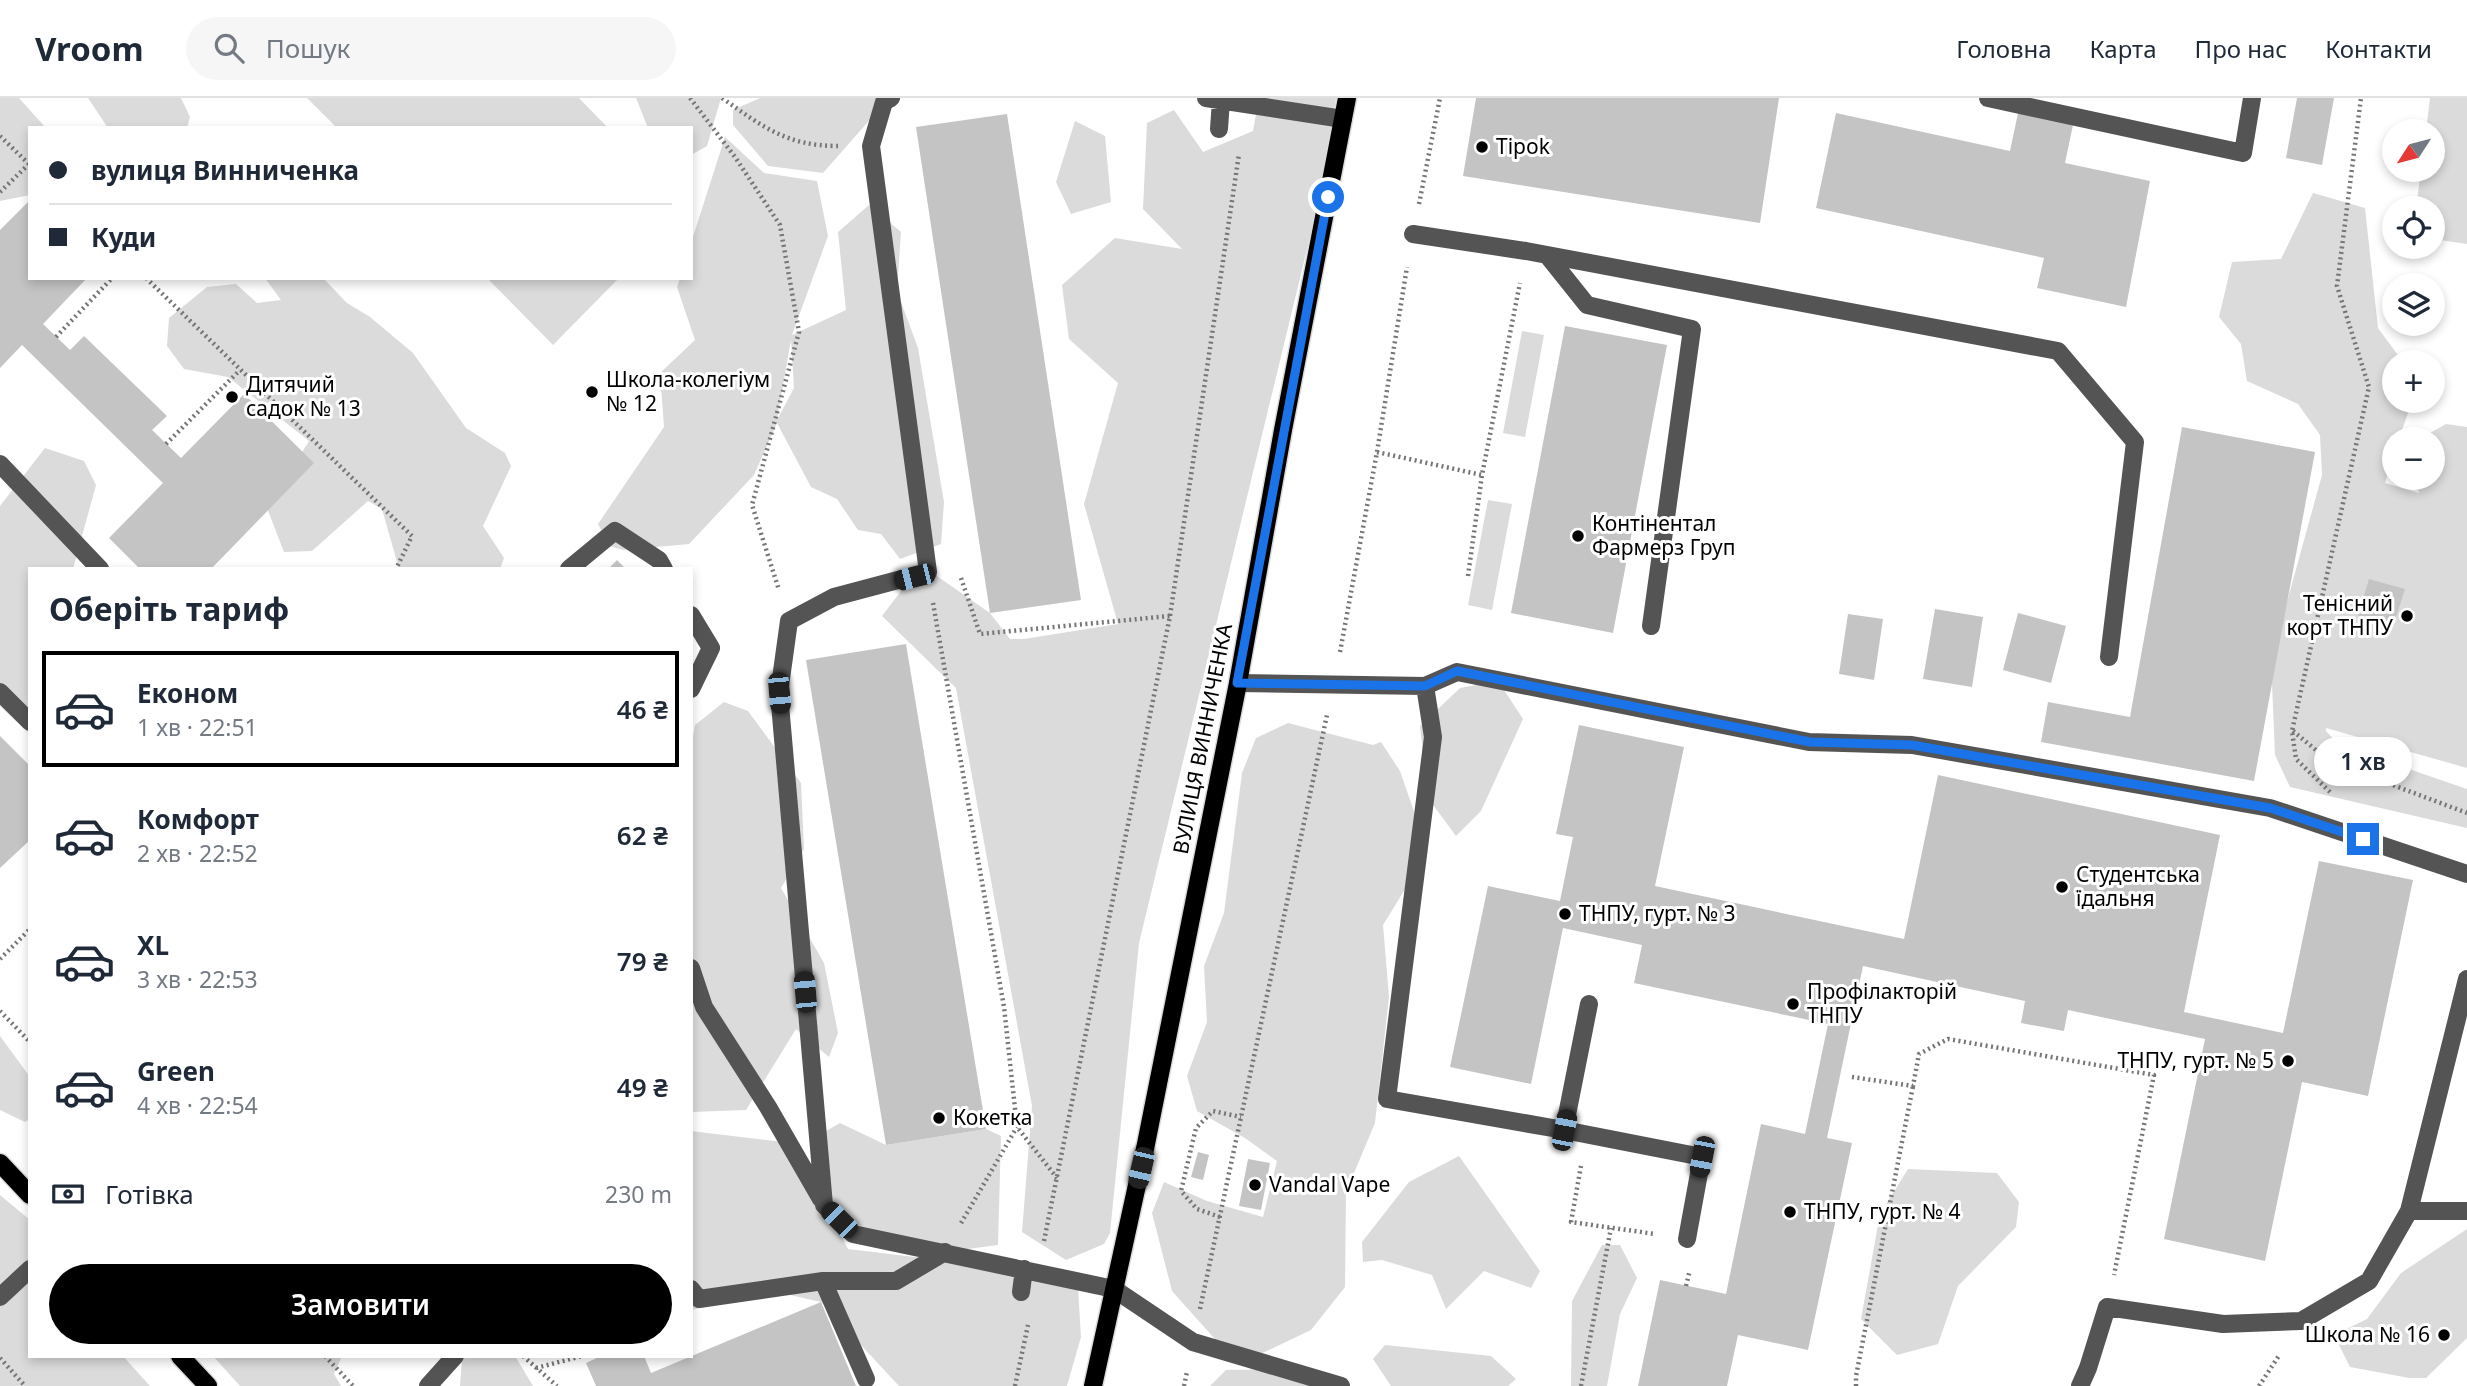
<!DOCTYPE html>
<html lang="uk">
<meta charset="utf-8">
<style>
body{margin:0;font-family:"Noto Sans",sans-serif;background:#f6f6f7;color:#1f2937;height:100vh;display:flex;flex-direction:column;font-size:26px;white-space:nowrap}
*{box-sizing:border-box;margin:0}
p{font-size:23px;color:#747a83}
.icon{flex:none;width:38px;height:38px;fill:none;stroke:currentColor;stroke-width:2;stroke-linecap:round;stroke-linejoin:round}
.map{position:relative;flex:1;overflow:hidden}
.drawer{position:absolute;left:28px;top:469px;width:665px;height:791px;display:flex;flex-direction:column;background:#fff;border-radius:0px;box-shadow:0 4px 10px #0003}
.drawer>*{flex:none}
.banner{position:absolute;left:28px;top:28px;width:665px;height:154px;border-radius:0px;box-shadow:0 4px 10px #0003;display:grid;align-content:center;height:154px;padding:0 21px;background:#fff}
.needle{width:46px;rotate:234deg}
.controls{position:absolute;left:2382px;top:21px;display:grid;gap:14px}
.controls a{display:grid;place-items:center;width:63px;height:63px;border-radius:50%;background:#fff;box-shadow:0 4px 10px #0003;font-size:35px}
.end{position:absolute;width:32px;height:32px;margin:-16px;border:9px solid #1a73e8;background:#fff;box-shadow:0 0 0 4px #fff}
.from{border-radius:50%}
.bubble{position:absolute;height:49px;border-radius:24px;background:#fff;box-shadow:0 4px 10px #0003;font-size:23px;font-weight:600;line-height:49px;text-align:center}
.car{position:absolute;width:21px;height:42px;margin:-21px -10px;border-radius:9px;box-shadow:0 0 5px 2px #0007;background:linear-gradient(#222 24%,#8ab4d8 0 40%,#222 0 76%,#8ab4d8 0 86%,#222 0)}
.banner b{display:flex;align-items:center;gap:24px;height:66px;font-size:26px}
.banner b+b{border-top:2px solid #e0e1e3}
.banner i{width:18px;height:18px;background:#1f2937}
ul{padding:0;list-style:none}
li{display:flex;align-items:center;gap:21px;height:116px;margin:0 14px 10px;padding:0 7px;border:4px solid transparent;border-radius:0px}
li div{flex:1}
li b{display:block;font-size:26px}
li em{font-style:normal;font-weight:600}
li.selected{border-color:#000}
li>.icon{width:63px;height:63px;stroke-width:1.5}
h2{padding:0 21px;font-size:32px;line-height:84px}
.pay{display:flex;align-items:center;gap:18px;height:77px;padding:0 21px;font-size:26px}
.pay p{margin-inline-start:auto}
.primary-button{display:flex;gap:14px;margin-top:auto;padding:14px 21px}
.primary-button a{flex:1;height:80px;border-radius:42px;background:#000;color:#fff;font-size:28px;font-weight:600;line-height:80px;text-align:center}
header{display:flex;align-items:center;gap:42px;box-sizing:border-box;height:98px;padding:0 35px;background:#fff;border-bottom:2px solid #e0e1e3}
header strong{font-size:33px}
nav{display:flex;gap:38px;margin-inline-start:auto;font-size:24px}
.search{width:490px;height:63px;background:#f6f6f7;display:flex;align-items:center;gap:18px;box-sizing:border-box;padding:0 24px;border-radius:38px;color:#747a83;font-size:26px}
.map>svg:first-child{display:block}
.green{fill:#dbdbdb;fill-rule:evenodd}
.building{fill:#c4c4c4}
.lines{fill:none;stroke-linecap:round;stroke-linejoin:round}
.major-casing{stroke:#dbdbdb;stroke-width:21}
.path{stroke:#767676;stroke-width:4.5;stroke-dasharray:2 3.5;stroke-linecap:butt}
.minor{stroke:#545454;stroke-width:18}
.major{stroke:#000;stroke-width:18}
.route{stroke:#1a73e8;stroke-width:9}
.poi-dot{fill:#000;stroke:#fff;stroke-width:2.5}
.labels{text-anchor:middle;stroke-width:6;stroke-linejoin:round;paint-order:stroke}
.poi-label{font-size:21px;fill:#000;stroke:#fff;text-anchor:start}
.street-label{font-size:21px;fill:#000;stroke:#fff}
</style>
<header>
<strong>Vroom</strong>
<div class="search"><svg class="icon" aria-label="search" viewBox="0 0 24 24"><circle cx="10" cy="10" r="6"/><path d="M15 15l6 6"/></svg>Пошук</div>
<nav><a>Головна</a><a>Карта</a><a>Про нас</a><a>Контакти</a></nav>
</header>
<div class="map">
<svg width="2467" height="1288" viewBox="0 0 2467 1288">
<rect width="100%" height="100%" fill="#fff"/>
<path class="green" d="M 0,0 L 19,0 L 46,30 L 30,30 L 30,97 L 0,103 Z
M 88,0 L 181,0 L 190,19 L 187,30 L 108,30 Z
M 307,0 L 579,0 L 608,30 L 337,30 Z
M 636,0 L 721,0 L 707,48 L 691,57 L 691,30 L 648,30 Z
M 760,0 L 889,0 L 823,75 L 768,68 L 733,27 L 733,12 Z
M 1259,0 L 1336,0 L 1317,110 L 1139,845 L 1110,1135 L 1104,1146 L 1066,1162 L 1022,1134 L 1032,1008 L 956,590 L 882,518 L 921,467 L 990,515 L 1010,541 L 1024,541 L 1118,526 L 1084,406 L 1118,285 L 1069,241 L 1062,187 L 1115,140 L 1182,151 L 1143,111 L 1147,25 L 1174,12 L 1203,54 L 1253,33 Z
M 2430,0 L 2467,0 L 2467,146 L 2433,141 L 2432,110 L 2416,110 L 2421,72 L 2432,72 L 2432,33 L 2426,33 Z
M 1075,23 L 1105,38 L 1111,104 L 1071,116 L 1056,84 Z
M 725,39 L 764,75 L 817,83 L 828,138 L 792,237 L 846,212 L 838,134 L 869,107 L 901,134 L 897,193 L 918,250 L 944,404 L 941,446 L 900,461 L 881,436 L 858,432 L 837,401 L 811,389 L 777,325 L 754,377 L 689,446 L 623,452 L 609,448 L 598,426 L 664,329 L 660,275 L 695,242 L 677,189 L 680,180 L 691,180 L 691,145 ZM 791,242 L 794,290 L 777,322 L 777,321 Z
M 2313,95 L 2365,110 L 2378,230 L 2403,264 L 2394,264 L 2394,303 L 2412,303 L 2399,341 L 2394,341 L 2394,357 L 2385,385 L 2419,395 L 2415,380 L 2432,380 L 2432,341 L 2419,341 L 2446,326 L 2467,329 L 2467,670 L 2326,630 L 2326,633 L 2339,647 L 2467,691 L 2467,730 L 2290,689 L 2275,657 L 2271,562 L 2322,377 L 2320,337 L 2298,306 L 2247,283 L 2241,246 L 2219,219 L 2232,164 L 2281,161 Z
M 265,180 L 323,180 L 347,205 L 370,219 L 413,255 L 466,330 L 505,355 L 511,368 L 483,428 L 504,460 L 500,471 L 399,471 L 382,411 L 368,403 L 312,453 L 284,454 L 267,410 L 309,343 L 228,279 L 184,271 L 167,248 L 169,220 L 207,189 L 236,186 L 257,205 L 281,202 Z
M 487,180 L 619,180 L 553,247 Z
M 1522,233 L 1544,237 L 1525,339 L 1503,335 Z
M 45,350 L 84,363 L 96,387 L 73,471 L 30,471 L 30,636 L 0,608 L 0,408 Z
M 1488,402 L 1512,406 L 1492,512 L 1468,507 Z
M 1498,583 L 1523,621 L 1481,713 L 1456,738 L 1428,700 L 1420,628 L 1460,590 Z
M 724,604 L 748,613 L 801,685 L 804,751 L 781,790 L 824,865 L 838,935 L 829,959 L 796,931 L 746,1012 L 691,1014 L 691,650 L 695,627 Z
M 1288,625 L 1373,647 L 1381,644 L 1400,673 L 1428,754 L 1383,827 L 1389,899 L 1375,1025 L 1346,1094 L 1345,1189 L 1311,1232 L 1256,1258 L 1222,1249 L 1172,1193 L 1152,1115 L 1164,1084 L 1207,1103 L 1263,1119 L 1277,1063 L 1245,1040 L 1197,1013 L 1187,978 L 1207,924 L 1204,868 L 1224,815 L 1242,675 L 1256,640 Z
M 0,938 L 30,979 L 30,1021 L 25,1024 L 0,1012 Z
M 840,1025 L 886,1047 L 986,1031 L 1001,1038 L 998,1147 L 945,1154 L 867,1134 L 835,1111 L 810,1042 Z
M 691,1033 L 792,1045 L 848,1151 L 1038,1174 L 1078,1190 L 1081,1239 L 1067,1288 L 899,1288 L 821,1204 L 777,1194 L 691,1212 Z
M 1459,1058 L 1540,1173 L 1531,1190 L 1484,1173 L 1446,1211 L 1432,1177 L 1382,1162 L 1363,1164 L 1362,1144 L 1409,1084 Z
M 1908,1071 L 1997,1075 L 2019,1104 L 2016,1129 L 1958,1188 L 1938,1246 L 1897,1257 L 1861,1221 L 1880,1116 Z
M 0,1097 L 30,1122 L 30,1258 L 123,1258 L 150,1288 L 0,1288 Z
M 2467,1131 L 2467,1240 L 2426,1280 L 2409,1280 L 2350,1269 L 2334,1237 L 2367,1221 L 2401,1175 Z
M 1602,1147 L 1620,1147 L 1637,1180 L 1620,1216 L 1607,1288 L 1571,1288 L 1572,1203 Z
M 1385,1247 L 1491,1258 L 1516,1281 L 1508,1288 L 1391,1288 L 1373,1261 Z
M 213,1258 L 342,1258 L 334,1276 L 341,1288 L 240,1288 Z
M 468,1258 L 515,1258 L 533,1288 L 460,1288 L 462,1262 Z
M 1280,1271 L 1314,1288 L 1210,1288 L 1226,1272 Z"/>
<path class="building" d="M 1476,0 L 1779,0 L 1760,125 L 1463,78 Z
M 2297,0 L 2334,0 L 2322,67 L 2286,60 Z
M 1836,15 L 2010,53 L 2018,15 L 2073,27 L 2065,65 L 2150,83 L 2126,209 L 2037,190 L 2044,160 L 1816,110 Z
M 1007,16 L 1081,502 L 990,515 L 916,29 Z
M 30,102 L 30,180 L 87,180 L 43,226 L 70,252 L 84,238 L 167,318 L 152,332 L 181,360 L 244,296 L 314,365 L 211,471 L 140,471 L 109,440 L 163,385 L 22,247 L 0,270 L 0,132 Z
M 1565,228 L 1667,247 L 1613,535 L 1511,515 Z
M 2182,329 L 2315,354 L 2254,683 L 2041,644 L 2048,604 L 2130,619 Z
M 617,462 L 626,471 L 608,471 Z
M 2369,481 L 2405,491 L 2393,529 L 2358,518 Z
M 1935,511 L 1983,519 L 1972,589 L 1923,581 Z
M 2018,515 L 2066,528 L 2051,585 L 2003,572 Z
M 1848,516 L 1883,521 L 1874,582 L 1839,576 Z
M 906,546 L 986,1031 L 886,1047 L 806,562 Z
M 1579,627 L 1684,649 L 1655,788 L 1904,841 L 1938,677 L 2220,737 L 2184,914 L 2283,935 L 2319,763 L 2413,782 L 2368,998 L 2302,984 L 2265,1163 L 2164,1141 L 2205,941 L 2068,912 L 2064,933 L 2021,925 L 2025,903 L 1863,868 L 1827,1040 L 1852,1045 L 1808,1252 L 1738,1237 L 1727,1288 L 1638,1288 L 1660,1182 L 1726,1196 L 1761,1026 L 1805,1036 L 1828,926 L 1634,885 L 1642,847 L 1563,830 L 1531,986 L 1450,969 L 1488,788 L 1560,803 L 1573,739 L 1556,736 Z
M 0,638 L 30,668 L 30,742 L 0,770 Z
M 1198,1054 L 1209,1057 L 1203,1082 L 1191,1079 Z
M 1248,1061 L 1270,1065 L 1261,1112 L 1239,1108 Z
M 821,1204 L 856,1288 L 596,1288 L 586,1265 L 601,1258 L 644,1258 L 651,1275 Z"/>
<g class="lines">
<defs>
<path id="major" d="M 0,1065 L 30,1097
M 180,1258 L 208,1288
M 1093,1288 L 1146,1046 L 1238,585 L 1283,332 L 1347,0"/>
</defs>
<use href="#major" class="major-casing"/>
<path class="path" d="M 690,0 L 735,59 L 780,127 L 799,234 L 752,407 L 779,492
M 722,0 C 762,28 786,48 838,48
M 0,38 L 30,67
M 0,94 L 29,66
M 1419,106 L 1440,0
M 146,180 L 412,438 L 396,471
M 56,239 L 112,180
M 166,346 L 240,272
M 1377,354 L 1482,377
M 1468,478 L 1482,377 L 1520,185
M 961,480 L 980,536 L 1170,518
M 933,505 L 1004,909 L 1017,1029 L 1057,1080
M 1340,554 L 1377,354 L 1407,169
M 2293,633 L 2329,663 L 2467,715
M 2330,694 L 2296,661 L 2292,633 L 2369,289 L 2337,188 L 2361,0
M 0,861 L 30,831
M 0,913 L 30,944
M 1852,979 L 1913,988 L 1919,956 L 1948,941 L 2154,977 L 2114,1177
M 1581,1068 L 1571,1124 L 1655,1136
M 1220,1119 L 1197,1111 L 1181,1093 L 1196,1030 L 1213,1013 L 1241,1019
M 961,1125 L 1017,1029
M 1044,1143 L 1170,518 L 1239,56
M 1686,1188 L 1690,1172
M 1200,1211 L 1327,617
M 325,1258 L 353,1288
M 523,1258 L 557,1288
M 0,1260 L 25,1288
M 536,1270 L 582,1258
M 1015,1288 L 1028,1227
M 1184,1288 L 1187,1274
M 1581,1288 L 1611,1130
M 1856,1288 L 1856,1278 L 1913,988
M 2259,1288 L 2280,1256"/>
<path class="minor" d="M 891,0 L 884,4 L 871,48 L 928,474 L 834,499 L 789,523 L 779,595 L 824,1107 L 853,1136 L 1114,1191 L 1193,1244 L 1341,1288
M 1206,0 L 1343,21
M 1988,0 L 2243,55 L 2252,0
M 1219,31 L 1221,2
M 1413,136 L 1526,153 L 2058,253 L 2135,344 L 2109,559
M 1547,157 L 1587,207 L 1692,231 L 1651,528
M 0,366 L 100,471
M 569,471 L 615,433 L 659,462 L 664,471
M 691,517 L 711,550 L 691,591
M 1238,585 L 1425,588 L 1457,574 L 1809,644 L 1912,647 L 2270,710 L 2467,776
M 1425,588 L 1433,639 L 1387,1001 L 1564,1032
M 0,594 L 30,624
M 691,870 L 704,909 L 768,1009 L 821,1101
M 1589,906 L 1564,1032 L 1702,1059 L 1687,1141
M 2409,1113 L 2467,1113
M 823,1183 L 866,1281
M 691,1191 L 699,1201 L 823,1183 L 896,1183 L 945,1154
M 1021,1194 L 1024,1171
M 0,1199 L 30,1171
M 428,1288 L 455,1258
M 2080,1288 L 2088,1270 L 2107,1209 L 2223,1226 L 2301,1223 L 2369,1183 L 2409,1113 L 2467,881"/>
<use href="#major" class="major"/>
</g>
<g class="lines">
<path class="route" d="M 1328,99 L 1237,585 L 1425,588 L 1457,573 L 1810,644 L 1912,647 L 2270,710 L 2363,741"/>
</g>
<g class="poi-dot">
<circle cx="1482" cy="49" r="7"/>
<circle cx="592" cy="294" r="7"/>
<circle cx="232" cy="299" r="7"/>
<circle cx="1578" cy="438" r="7"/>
<circle cx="2407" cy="518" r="7"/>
<circle cx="2062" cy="789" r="7"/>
<circle cx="1565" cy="816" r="7"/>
<circle cx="1793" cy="906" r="7"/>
<circle cx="2288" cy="963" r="7"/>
<circle cx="939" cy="1020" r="7"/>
<circle cx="1255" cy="1087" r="7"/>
<circle cx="1790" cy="1114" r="7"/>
<circle cx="2444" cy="1237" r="7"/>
</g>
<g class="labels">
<g class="poi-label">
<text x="1496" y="56">Tipok</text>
<text x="606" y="289">Школа-колегіум<tspan x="606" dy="24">№ 12</tspan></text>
<text x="246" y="294">Дитячий<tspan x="246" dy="24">садок № 13</tspan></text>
<text x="1592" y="433">Контінентал<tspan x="1592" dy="24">Фармерз Груп</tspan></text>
<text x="2393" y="513" text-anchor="end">Тенісний<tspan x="2393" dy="24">корт ТНПУ</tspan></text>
<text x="2076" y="784">Студентська<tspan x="2076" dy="24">їдальня</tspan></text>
<text x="1579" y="823">ТНПУ, гурт. № 3</text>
<text x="1807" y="901">Профілакторій<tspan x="1807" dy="24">ТНПУ</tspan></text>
<text x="2274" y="970" text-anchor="end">ТНПУ, гурт. № 5</text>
<text x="953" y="1027">Кокетка</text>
<text x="1269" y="1094">Vandal Vape</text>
<text x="1804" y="1121">ТНПУ, гурт. № 4</text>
<text x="2430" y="1244" text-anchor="end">Школа № 16</text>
</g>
<g class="street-label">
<text transform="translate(1203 641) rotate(-79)" y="7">ВУЛИЦЯ ВИННИЧЕНКА</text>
</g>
</g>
</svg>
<div class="controls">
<a><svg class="needle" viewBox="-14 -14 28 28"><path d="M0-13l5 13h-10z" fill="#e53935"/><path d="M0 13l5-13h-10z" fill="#747a83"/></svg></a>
<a><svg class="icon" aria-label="locate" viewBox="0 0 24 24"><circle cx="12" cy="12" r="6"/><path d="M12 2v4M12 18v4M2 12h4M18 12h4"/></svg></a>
<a><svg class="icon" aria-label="layers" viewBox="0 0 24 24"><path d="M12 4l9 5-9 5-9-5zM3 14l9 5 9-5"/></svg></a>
<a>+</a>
<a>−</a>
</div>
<i class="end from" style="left:1328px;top:99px"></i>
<i class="end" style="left:2363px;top:741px"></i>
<div class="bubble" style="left:2314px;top:639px;width:98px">1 хв</div>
<i class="car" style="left:914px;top:479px;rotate:256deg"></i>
<i class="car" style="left:779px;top:595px;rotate:175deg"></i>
<i class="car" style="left:805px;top:894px;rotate:355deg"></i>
<i class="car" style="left:1564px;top:1032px;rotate:11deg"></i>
<i class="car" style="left:1702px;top:1059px;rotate:191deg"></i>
<i class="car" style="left:1141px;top:1070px;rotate:193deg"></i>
<i class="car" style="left:839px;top:1122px;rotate:315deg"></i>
<div class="banner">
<b><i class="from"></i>вулиця Винниченка</b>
<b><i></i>Куди</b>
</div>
<section class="drawer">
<h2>Оберіть тариф</h2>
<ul>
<li class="selected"><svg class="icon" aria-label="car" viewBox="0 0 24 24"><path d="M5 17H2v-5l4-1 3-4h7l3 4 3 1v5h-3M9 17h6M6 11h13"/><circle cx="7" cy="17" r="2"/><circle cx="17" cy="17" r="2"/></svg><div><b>Економ</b><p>1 хв · 22:51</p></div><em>46 ₴</em></li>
<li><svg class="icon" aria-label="car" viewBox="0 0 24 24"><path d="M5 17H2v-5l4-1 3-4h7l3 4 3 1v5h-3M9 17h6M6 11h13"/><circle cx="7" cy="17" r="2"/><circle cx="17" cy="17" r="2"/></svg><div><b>Комфорт</b><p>2 хв · 22:52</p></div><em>62 ₴</em></li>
<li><svg class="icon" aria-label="car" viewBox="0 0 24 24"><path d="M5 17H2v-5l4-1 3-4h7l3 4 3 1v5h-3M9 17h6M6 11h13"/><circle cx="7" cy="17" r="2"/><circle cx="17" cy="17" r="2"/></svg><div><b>XL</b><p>3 хв · 22:53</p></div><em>79 ₴</em></li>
<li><svg class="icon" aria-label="car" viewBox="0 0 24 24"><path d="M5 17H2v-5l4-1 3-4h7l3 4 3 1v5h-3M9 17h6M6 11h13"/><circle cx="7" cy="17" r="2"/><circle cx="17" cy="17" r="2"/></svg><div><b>Green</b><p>4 хв · 22:54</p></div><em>49 ₴</em></li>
</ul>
<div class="pay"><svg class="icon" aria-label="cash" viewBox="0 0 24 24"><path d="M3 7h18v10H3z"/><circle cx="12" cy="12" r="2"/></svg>Готівка<p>230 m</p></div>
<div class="primary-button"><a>Замовити</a></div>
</section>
</div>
